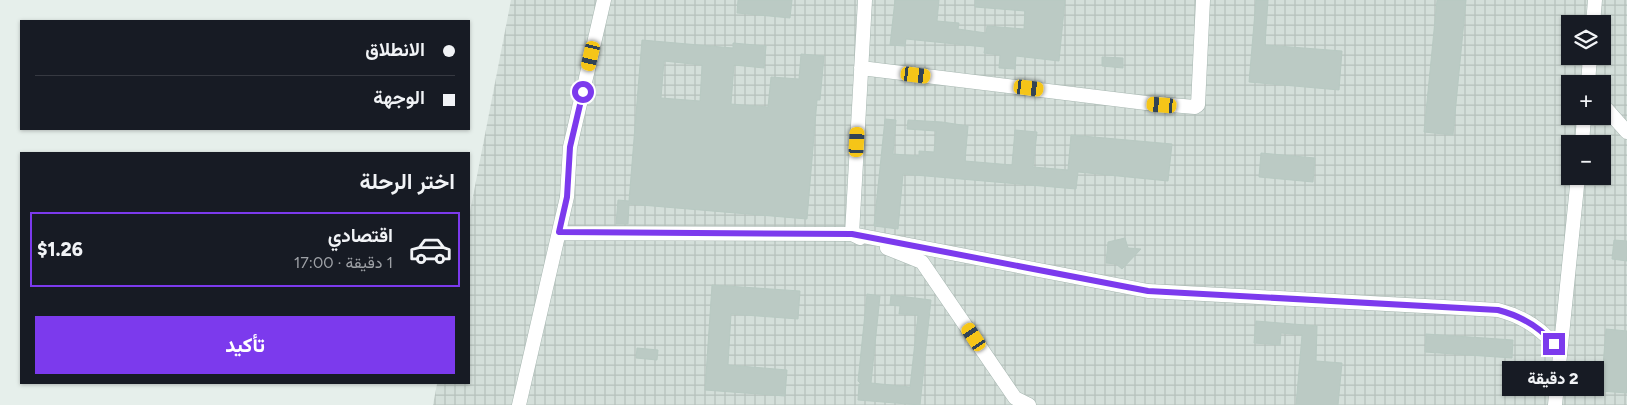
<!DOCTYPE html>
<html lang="ar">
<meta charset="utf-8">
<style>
body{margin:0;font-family:Figtree,Vazirmatn,sans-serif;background:#20242c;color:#f1f3f6;direction:rtl;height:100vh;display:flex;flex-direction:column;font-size:19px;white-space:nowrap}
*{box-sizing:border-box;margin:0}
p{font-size:16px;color:#9ea1a6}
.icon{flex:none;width:28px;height:28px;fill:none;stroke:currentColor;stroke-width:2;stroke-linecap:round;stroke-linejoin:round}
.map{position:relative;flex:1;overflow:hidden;direction:ltr}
.drawer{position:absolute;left:20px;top:152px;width:450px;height:232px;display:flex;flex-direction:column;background:#171b24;border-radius:0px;box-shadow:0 1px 4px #0004;direction:rtl}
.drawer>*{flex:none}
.banner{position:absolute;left:20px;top:20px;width:450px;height:110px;border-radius:0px;box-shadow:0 1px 4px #0004;direction:rtl;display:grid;align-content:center;height:110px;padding:0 15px;background:#171b24}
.buttons{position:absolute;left:1561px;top:15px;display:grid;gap:10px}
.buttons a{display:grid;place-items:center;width:50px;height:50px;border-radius:0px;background:#171b24;box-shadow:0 1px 4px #0004;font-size:25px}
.end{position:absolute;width:22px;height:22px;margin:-11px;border:6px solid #7c3aed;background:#fff;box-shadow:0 0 0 2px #fff}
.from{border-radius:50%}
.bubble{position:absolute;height:35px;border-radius:0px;background:#171b24;box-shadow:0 1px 4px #0004;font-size:16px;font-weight:800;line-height:35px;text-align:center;direction:rtl}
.car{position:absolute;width:15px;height:30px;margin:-15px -8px;border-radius:6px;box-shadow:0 0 4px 1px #0007;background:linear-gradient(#f5c518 24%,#345 0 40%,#f5c518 0 76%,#345 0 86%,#f5c518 0)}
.banner b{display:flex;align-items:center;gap:18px;height:48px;font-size:19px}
.banner b+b{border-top:1px solid #363941}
.banner i{width:12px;height:12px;background:#f1f3f6}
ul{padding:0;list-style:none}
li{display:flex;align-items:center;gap:15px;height:75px;margin:0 10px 8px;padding:0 5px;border:2px solid #363941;border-radius:0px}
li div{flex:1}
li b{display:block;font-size:19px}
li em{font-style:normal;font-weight:800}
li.on{border-color:#7c3aed}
li>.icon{width:45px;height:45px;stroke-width:1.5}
h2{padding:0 15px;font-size:22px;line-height:60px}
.action{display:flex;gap:10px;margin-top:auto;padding:10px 15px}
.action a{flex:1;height:58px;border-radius:0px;background:#7c3aed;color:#fff;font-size:20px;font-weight:800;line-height:58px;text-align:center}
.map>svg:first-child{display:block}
.industrial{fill:url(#industrial-grid);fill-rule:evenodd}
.building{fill:#bbcac4;stroke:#b8c9c2;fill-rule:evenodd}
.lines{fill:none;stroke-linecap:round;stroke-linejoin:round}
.street-casing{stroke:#a8b8b2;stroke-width:15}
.street{stroke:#fff;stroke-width:14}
.route{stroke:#7c3aed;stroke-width:6}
</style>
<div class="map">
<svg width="1627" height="405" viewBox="0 0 1627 405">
<defs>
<pattern id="industrial-grid" width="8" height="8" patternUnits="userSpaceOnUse" patternTransform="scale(1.25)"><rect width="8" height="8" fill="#d4dfda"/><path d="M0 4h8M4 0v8" fill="none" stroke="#b6c1bc"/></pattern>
</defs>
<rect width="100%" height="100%" fill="#e6efeb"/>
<path class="industrial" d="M 511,0 L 1627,0 L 1627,405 L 433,405 L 437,384 L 469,384 L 469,217 ZM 1570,24 L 1602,24 L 1602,56 L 1570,56 ZM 1570,84 L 1602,84 L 1602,116 L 1570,116 ZM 1570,144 L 1602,144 L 1602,176 L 1570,176 Z"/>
<path class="building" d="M 738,0 L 792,0 L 790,18 L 737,13 Z
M 895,0 L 939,0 L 937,21 L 959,23 L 958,29 L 986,33 L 987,26 L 1024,29 L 1025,11 L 975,7 L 975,0 L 1065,0 L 1059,61 L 1016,56 L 1015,69 L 999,68 L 1000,55 L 984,53 L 985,47 L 906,39 L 905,46 L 890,45 Z
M 1256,0 L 1268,0 L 1265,45 L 1342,51 L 1339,90 L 1249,82 Z
M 1437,0 L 1466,0 L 1453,135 L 1424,132 Z
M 642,40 L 733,48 L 733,43 L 766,46 L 764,68 L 734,65 L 731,104 L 768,107 L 771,77 L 799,79 L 801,54 L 824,56 L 820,100 L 817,100 L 807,219 L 629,204 L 628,224 L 616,224 L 618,200 L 629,201 ZM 664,61 L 702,65 L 700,101 L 661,98 Z
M 1102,57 L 1123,58 L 1123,68 L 1102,66 Z
M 885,119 L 896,120 L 893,154 L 919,156 L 919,151 L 934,152 L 936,131 L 907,129 L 908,120 L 942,122 L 968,126 L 965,161 L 1012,165 L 1015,130 L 1037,132 L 1033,167 L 1068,170 L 1071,135 L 1172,144 L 1168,181 L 1078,172 L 1076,189 L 903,174 L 898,229 L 874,226 Z
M 1261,153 L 1315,158 L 1313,182 L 1259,177 Z
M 1125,238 L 1128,248 L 1141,249 L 1122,269 L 1116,264 L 1106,263 L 1108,242 Z
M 1614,240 L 1627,241 L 1627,261 L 1612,259 Z
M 712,285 L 800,291 L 798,319 L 731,314 L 728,365 L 787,370 L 785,396 L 705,390 Z
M 867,294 L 880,296 L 871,383 L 910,387 L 918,315 L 899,314 L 900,306 L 890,305 L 891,295 L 931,300 L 920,405 L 858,400 L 859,384 L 861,384 L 858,381 Z
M 1256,321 L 1317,326 L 1316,361 L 1342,363 L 1338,405 L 1296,405 L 1302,335 L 1281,333 L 1280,345 L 1254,343 Z
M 1606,329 L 1627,331 L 1627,393 L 1601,391 Z
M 1426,334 L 1513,340 L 1512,358 L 1425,352 Z
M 637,348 L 658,350 L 657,360 L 636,358 Z"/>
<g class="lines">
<defs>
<path id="street" d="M 865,0 L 852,234 L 1148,291 L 1498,310 C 1525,317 1545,330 1560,353
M 1593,24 L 1595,0
M 861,68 L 1146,103 L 1195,107 L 1198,105 L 1203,0
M 1588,84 L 1590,56
M 1602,104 L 1627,132
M 1582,144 L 1584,116
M 559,233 L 852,234 L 860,238
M 887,248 L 922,262 L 1015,398 L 1029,405
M 519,405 L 567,197 L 570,147 L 604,0
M 1555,405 L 1578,176"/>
</defs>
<use href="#street" class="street-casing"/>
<use href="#street" class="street"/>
</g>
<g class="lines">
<path class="route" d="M 583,92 L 570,147 L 567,197 L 559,232 L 852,234 L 1148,291 L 1498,310 C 1521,316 1539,326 1554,344"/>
</g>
</svg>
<div class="buttons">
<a><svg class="icon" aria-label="layers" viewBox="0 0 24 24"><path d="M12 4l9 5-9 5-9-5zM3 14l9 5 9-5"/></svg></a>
<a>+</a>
<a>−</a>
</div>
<i class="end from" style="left:583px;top:92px"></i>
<i class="end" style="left:1554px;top:344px"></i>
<div class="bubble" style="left:1502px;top:361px;width:102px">2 دقيقة</div>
<i class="car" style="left:591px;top:56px;rotate:193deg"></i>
<i class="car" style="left:916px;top:75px;rotate:97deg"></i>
<i class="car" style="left:1029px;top:88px;rotate:97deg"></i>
<i class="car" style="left:1162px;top:105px;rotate:275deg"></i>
<i class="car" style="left:857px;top:142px;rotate:3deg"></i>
<i class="car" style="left:974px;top:337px;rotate:326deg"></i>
<div class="banner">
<b><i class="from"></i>الانطلاق</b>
<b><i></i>الوجهة</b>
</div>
<section class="drawer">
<h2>اختر الرحلة</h2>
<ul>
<li class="on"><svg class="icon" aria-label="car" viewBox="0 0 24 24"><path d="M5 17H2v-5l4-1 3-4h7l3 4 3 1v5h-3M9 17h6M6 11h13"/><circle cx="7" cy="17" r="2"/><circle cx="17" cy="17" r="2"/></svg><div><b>اقتصادي</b><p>1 دقيقة · 17:00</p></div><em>$1.26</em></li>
</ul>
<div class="action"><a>تأكيد</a></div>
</section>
</div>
